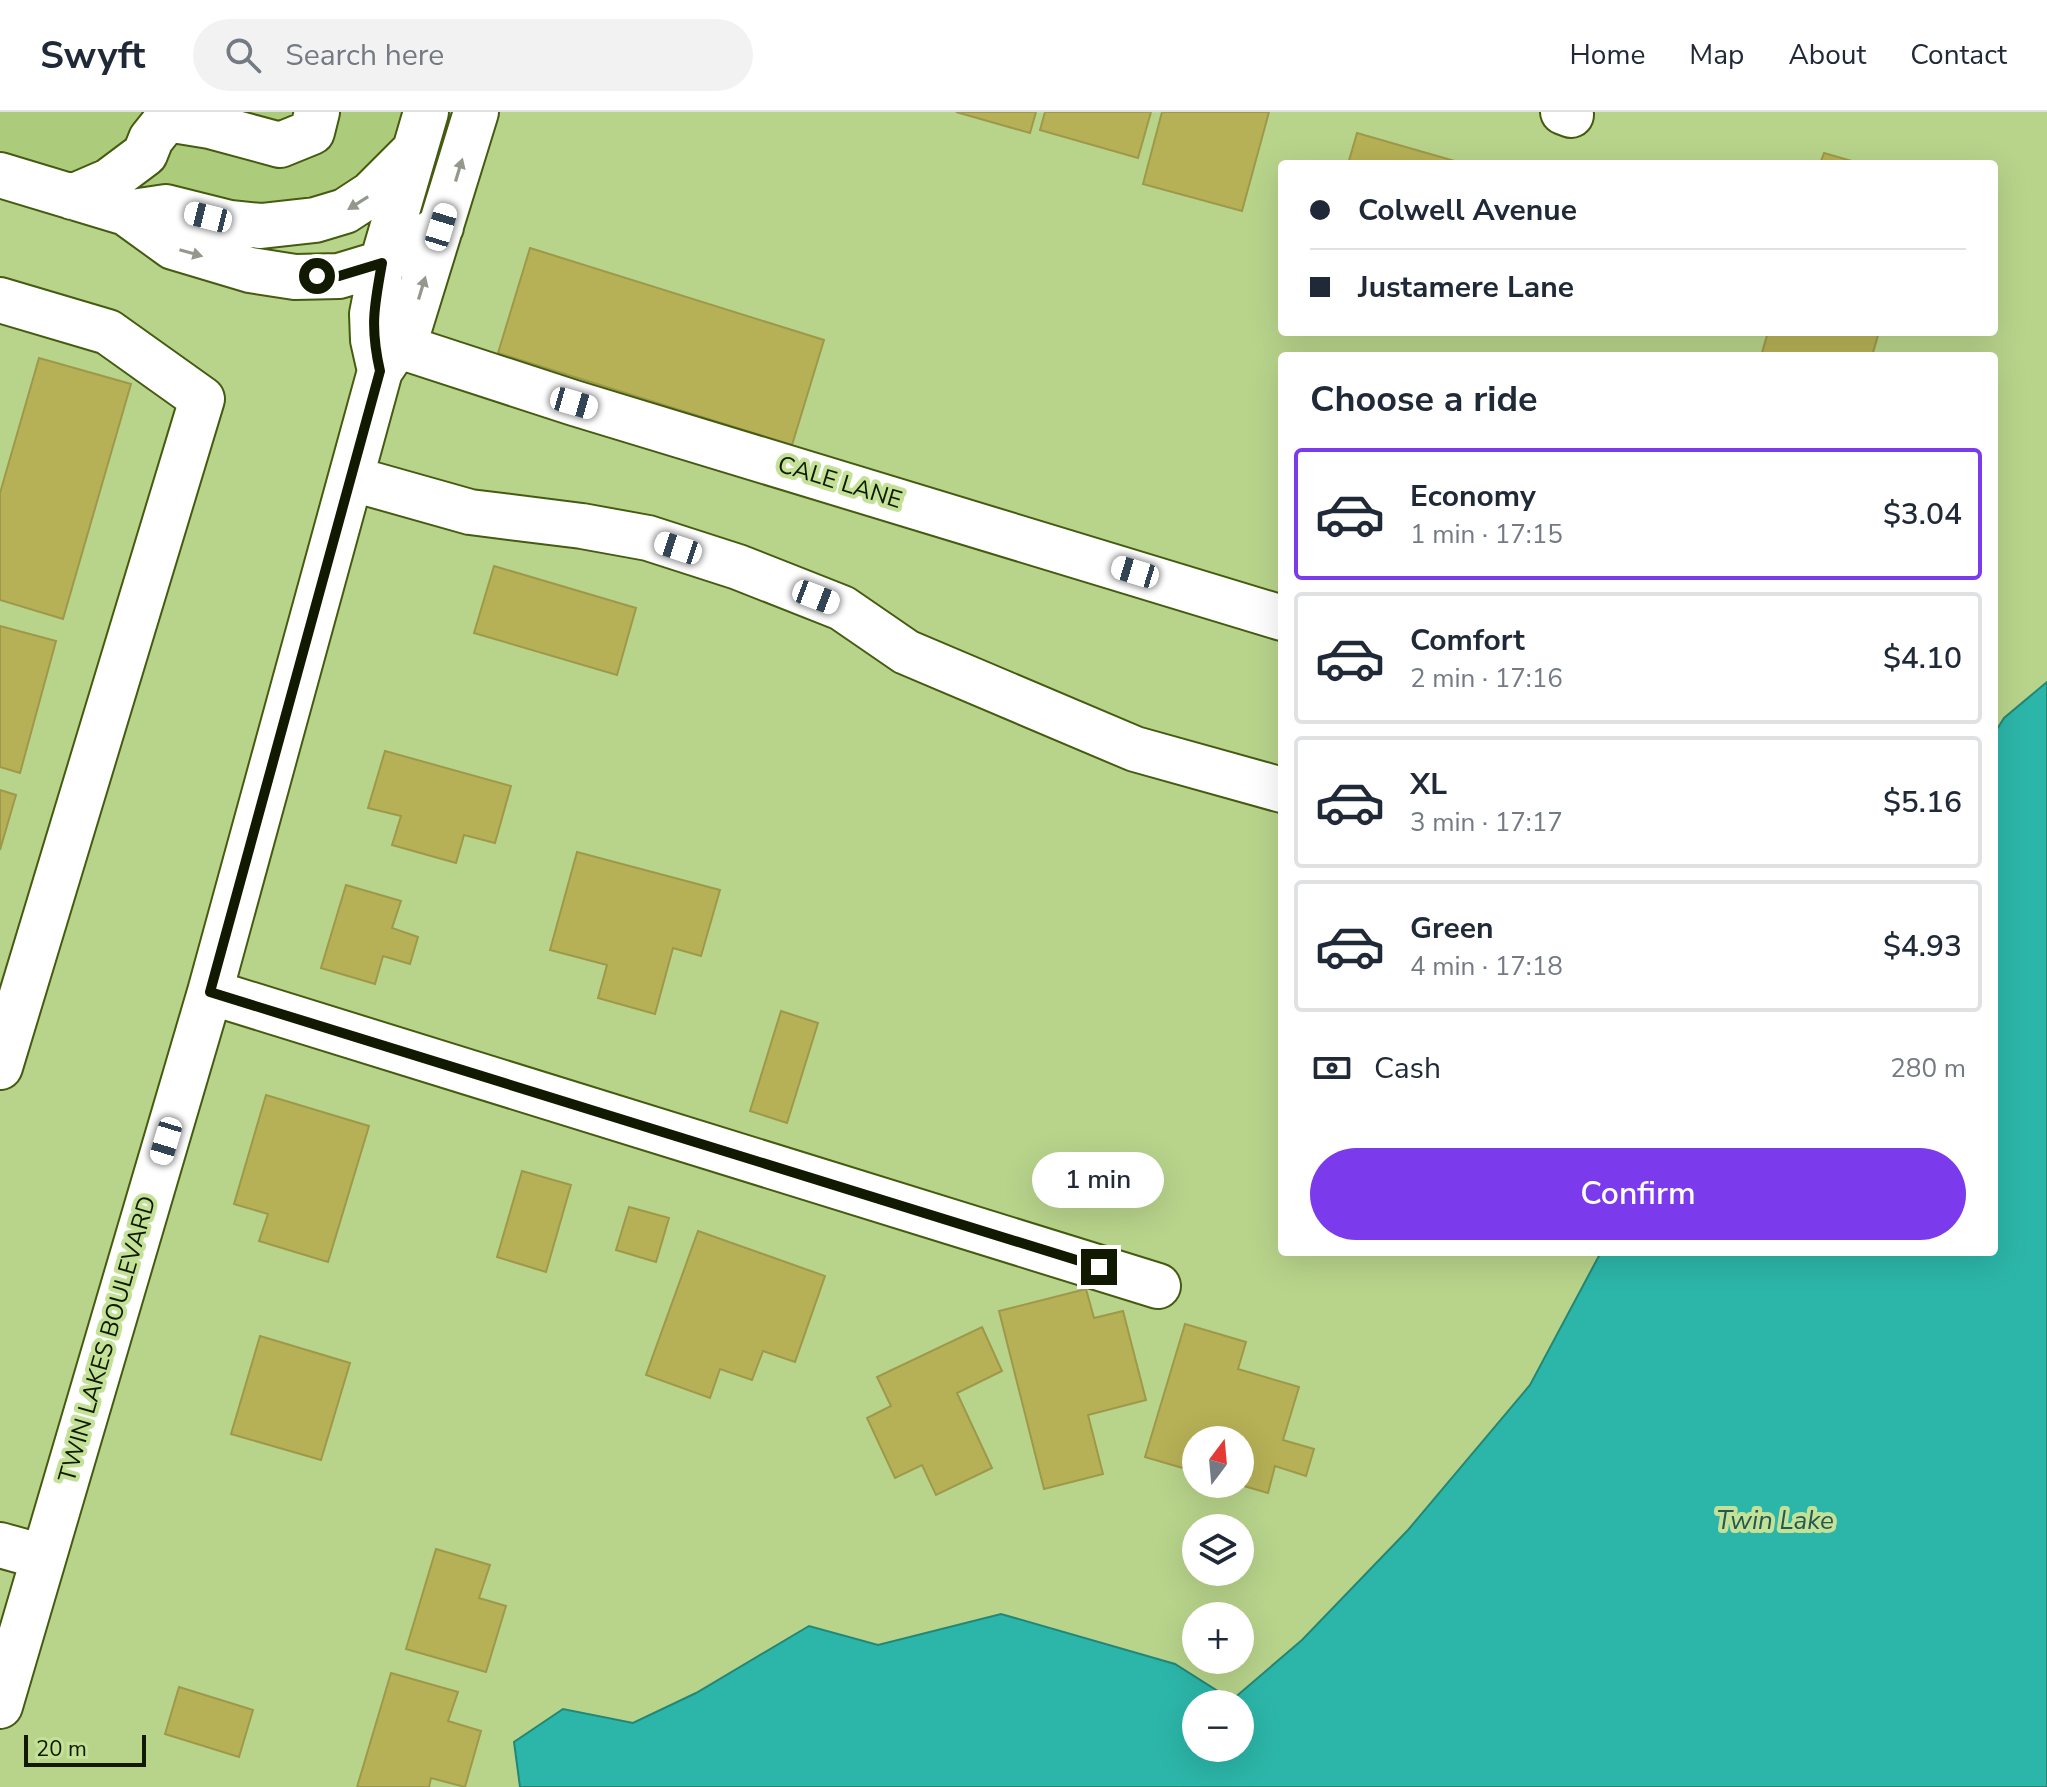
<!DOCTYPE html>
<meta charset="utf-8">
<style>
body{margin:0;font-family:"Nunito Sans",sans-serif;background:#f2f2f3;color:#1f2937;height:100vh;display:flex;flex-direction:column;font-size:30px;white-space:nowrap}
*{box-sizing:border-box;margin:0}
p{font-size:26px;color:#747a83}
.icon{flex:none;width:44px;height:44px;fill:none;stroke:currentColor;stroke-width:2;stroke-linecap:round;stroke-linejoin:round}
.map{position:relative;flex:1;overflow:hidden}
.sheet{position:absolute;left:1278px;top:240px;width:720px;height:904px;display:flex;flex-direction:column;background:#fff;border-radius:8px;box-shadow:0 8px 32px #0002}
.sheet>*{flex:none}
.banner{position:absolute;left:1278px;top:48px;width:720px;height:176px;border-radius:8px;box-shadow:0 8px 32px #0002;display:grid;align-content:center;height:176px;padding:0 32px;background:#fff}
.needle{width:52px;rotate:16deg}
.buttons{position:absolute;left:1182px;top:1314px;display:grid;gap:16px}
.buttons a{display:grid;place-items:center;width:72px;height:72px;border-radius:50%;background:#fff;box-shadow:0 8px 32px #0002;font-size:40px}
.scale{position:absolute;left:24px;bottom:20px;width:122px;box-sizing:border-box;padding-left:8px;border:4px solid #111a00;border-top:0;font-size:22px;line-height:28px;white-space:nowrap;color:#111a00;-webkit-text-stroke:6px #c4e198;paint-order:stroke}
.end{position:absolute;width:36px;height:36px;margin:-18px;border:10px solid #111a00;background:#fff;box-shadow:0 0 0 4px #fff}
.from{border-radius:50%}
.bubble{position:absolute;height:56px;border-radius:28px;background:#fff;box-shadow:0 8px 32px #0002;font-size:26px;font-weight:600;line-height:56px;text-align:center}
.car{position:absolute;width:24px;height:48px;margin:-24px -12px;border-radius:10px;box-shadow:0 0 6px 2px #0007;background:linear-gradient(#fff 24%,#345 0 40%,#fff 0 76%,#345 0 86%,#fff 0)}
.banner b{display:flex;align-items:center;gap:28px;height:76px;font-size:30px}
.banner b+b{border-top:2px solid #e0e1e3}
.banner i{width:20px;height:20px;background:#1f2937}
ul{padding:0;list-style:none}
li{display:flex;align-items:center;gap:24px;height:132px;margin:0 16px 12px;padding:0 16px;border:4px solid #e0e1e3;border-radius:8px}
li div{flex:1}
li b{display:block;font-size:30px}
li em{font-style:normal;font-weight:600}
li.current{border-color:#7c3aed}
li>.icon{width:72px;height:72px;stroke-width:1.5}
h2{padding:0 32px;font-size:36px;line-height:96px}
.pay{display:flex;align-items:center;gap:20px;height:88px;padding:0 32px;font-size:30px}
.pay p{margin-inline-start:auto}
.button{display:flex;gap:16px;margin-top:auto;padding:16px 32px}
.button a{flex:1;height:92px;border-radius:48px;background:#7c3aed;color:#fff;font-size:32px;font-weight:600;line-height:92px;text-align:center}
header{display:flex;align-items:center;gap:48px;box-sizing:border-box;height:112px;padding:0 40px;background:#fff;border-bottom:2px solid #e0e1e3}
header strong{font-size:38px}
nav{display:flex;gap:44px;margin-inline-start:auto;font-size:28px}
.search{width:560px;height:72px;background:#f2f2f3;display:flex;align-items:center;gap:20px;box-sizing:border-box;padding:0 28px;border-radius:44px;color:#747a83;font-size:30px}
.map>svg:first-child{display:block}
.built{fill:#adcc7b}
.water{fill:#2cb6a9;stroke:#248776;stroke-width:2;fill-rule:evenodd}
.building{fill:#b6b156;stroke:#9e994a;stroke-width:2}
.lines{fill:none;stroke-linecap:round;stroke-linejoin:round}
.minor-casing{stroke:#445b10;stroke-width:48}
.minor{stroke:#fff;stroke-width:44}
.oneway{fill:#94988c}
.route{stroke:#111a00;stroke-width:10}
.labels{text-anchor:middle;stroke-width:8;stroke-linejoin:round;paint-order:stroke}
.street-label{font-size:24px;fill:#111a00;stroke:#c4e198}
.water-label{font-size:26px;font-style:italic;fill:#235953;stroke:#c4e198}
</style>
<header>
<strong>Swyft</strong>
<div class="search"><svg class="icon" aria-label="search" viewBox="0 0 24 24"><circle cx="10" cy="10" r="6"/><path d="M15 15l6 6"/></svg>Search here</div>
<nav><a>Home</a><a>Map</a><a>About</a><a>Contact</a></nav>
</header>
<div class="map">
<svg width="2047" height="1675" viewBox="0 0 2047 1675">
<rect width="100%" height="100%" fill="#b8d48b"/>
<path class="built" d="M 0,0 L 404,0 L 396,26 L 360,63 L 339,77 L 312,85 L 263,90 L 234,87 L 187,77 L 134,77 L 0,38 Z"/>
<path class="water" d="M 2047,570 L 2047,1675 L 520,1675 L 514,1630 L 563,1597 L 633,1611 L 696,1581 L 809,1514 L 878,1533 L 1001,1502 L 1175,1552 L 1232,1588 L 1302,1528 L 1408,1418 L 1530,1273 L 1601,1140 L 1994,1140 L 1994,622 L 2004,606 ZM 1196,1592 L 1240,1592 L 1240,1636 L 1196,1636 Z"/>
<path class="building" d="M 956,0 L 1036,0 L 1030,21 Z
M 1045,0 L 1151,0 L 1138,46 L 1040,18 Z
M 1162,0 L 1269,0 L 1242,99 L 1143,72 Z
M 1357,21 L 1465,52 L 1348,52 Z
M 1824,41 L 1862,52 L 1820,52 Z
M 530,136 L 824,228 L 792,333 L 498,241 Z
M 1768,220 L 1879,220 L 1872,244 L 1761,244 Z
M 39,246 L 131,272 L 63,507 L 0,488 L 0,381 Z
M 494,454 L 636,496 L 617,563 L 474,521 Z
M 0,514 L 56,529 L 20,661 L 0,655 Z
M 385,639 L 511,674 L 495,731 L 464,723 L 456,751 L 392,733 L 401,704 L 368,696 Z
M 0,678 L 16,683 L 0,738 Z
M 577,740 L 720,778 L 701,844 L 673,836 L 655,902 L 598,886 L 607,853 L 550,838 Z
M 346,773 L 401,789 L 392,816 L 418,825 L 410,852 L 383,844 L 375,872 L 321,856 Z
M 781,899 L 818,911 L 787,1011 L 750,999 Z
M 266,983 L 369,1014 L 328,1150 L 259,1129 L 268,1102 L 234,1092 Z
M 522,1059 L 571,1073 L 546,1160 L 497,1145 Z
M 629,1095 L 669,1106 L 656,1150 L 616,1138 Z
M 698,1119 L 825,1164 L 795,1250 L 763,1239 L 752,1268 L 720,1257 L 710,1286 L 646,1263 Z
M 1086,1177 L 1094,1206 L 1123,1199 L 1146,1288 L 1088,1303 L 1103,1362 L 1044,1377 L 999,1199 Z
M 1185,1212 L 1246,1230 L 1238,1257 L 1299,1275 L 1283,1328 L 1314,1337 L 1306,1364 L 1275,1354 L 1268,1381 L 1237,1372 L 1240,1372 L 1240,1328 L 1196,1328 L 1196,1360 L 1145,1345 Z
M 982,1215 L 1002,1259 L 957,1281 L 992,1356 L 936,1383 L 922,1353 L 895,1366 L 867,1306 L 891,1294 L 877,1265 Z
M 260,1224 L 350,1251 L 321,1348 L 231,1322 Z
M 436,1437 L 490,1453 L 479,1486 L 506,1494 L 486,1560 L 406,1537 Z
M 391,1561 L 458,1580 L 448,1609 L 481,1619 L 465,1675 L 431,1666 L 429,1675 L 357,1675 Z
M 179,1575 L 253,1598 L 239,1645 L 165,1622 Z"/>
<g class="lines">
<defs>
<path id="minor" d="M 1563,0 L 1571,3
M 0,63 L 126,101 L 173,135 L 250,158 L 295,165 L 339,164 L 382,151 L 441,115
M 72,85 L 109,69 L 145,42 L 151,27 L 167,7 L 210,14 L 280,33 L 312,20 L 317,0
M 126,101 L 166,95 L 230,111 L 261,114 L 315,108 L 345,99 L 371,82 L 415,38
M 0,188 L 108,220 L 202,287 L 0,955
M 399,234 L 574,291 L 1282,506
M 380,259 L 373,228 L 372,202 L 382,151 L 426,0
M 353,367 L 470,400 L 582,414 L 648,426 L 738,455 L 842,496 L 906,540 L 1135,637 L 1282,678
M 210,880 L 1158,1174
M 0,1433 L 43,1445
M 0,1594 L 210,880 L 380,259 L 410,214 L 476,0"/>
</defs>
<use href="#minor" class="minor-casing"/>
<use href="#minor" class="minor"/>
</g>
<defs><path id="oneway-solid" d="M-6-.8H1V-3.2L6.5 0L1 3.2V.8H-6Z" transform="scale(2)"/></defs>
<g class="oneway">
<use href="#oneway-solid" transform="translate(459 58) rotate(-73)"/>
<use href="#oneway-solid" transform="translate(358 91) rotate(148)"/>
<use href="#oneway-solid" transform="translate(191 141) rotate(16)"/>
<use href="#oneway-solid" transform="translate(422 176) rotate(-73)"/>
</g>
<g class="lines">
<path class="route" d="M 317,164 L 339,164 L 382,151 C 374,195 370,215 380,259 L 210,880 L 1099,1155"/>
</g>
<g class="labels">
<g class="street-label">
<text transform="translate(840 370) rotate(17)" y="8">CALE LANE</text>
<text transform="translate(107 1227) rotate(-74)" y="8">TWIN LAKES BOULEVARD</text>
</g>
<g class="water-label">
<text x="1775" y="1417">Twin Lake</text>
</g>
</g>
</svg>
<div class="buttons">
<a><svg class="needle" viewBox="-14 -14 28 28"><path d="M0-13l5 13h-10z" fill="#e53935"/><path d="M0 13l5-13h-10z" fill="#747a83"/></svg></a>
<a><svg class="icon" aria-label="layers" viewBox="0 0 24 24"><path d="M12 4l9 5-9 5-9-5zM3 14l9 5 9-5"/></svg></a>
<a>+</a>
<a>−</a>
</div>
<div class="scale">20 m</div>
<i class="end from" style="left:317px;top:164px"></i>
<i class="end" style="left:1099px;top:1155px"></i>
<div class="bubble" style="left:1032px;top:1040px;width:132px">1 min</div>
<i class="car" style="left:208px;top:105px;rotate:284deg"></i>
<i class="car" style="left:441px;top:115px;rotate:17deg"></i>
<i class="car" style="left:574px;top:291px;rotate:106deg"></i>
<i class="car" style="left:678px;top:436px;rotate:288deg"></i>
<i class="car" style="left:1135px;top:460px;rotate:287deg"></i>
<i class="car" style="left:816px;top:485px;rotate:111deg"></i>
<i class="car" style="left:166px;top:1029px;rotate:197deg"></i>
<div class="banner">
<b><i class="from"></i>Colwell Avenue</b>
<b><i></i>Justamere Lane</b>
</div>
<section class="sheet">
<h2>Choose a ride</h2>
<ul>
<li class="current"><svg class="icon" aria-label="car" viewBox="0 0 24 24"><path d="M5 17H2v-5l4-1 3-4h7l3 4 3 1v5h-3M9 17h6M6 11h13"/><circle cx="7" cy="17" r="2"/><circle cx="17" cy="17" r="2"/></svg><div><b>Economy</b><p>1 min · 17:15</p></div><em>$3.04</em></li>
<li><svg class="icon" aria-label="car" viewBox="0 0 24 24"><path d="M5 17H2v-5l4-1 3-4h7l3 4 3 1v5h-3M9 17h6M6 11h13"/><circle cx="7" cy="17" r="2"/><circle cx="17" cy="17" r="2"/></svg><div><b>Comfort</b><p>2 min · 17:16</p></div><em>$4.10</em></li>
<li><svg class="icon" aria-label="car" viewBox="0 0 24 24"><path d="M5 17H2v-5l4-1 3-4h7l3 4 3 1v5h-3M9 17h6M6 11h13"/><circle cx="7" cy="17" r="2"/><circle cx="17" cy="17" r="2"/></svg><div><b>XL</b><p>3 min · 17:17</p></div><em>$5.16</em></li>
<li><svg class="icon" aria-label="car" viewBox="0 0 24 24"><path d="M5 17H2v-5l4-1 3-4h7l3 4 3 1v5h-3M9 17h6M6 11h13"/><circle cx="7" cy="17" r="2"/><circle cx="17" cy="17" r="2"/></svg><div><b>Green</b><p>4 min · 17:18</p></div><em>$4.93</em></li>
</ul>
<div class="pay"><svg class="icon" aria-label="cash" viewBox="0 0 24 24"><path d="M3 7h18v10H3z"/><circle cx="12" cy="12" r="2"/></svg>Cash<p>280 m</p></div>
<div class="button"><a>Confirm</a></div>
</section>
</div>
